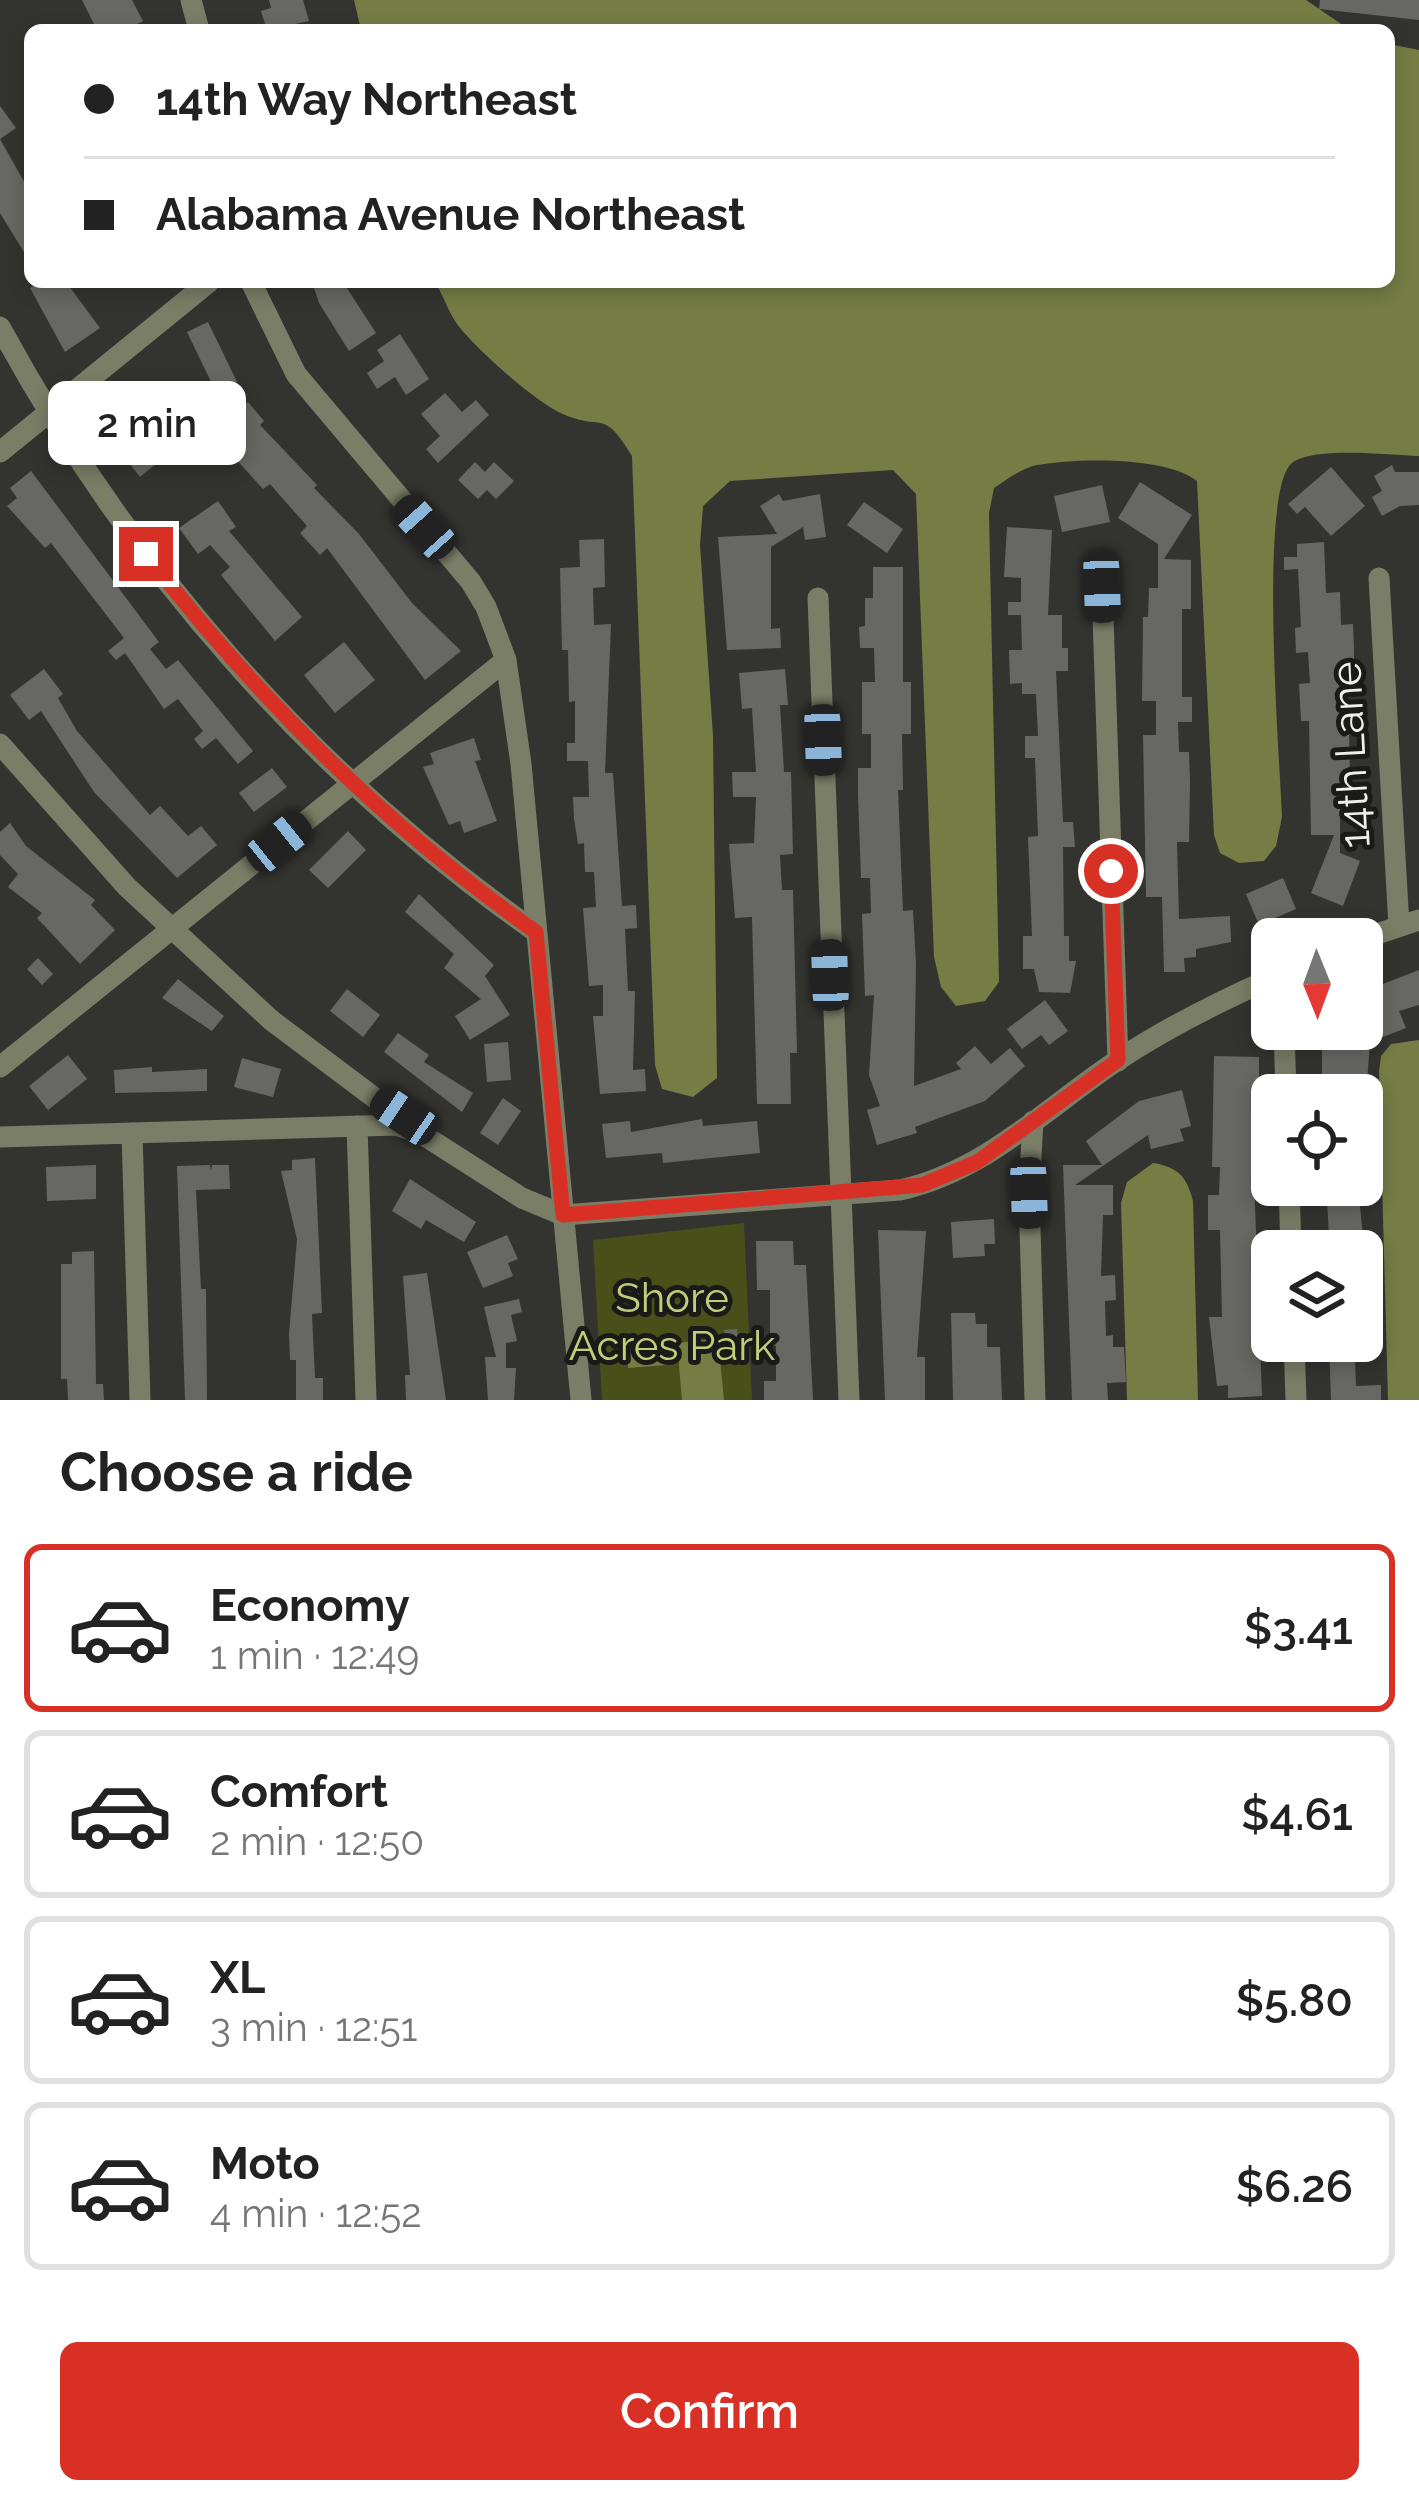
<!DOCTYPE html>
<meta charset="utf-8">
<style>
body{margin:0;font-family:Raleway,sans-serif;background:#f6f6f6;color:#222;height:100vh;display:flex;flex-direction:column;font-size:45px;white-space:nowrap}
*{box-sizing:border-box;margin:0}
p{font-size:39px;color:#767676}
.icon{flex:none;width:66px;height:66px;fill:none;stroke:currentColor;stroke-width:2;stroke-linecap:round;stroke-linejoin:round}
.map{position:relative;height:1400px;overflow:hidden}
.sheet{display:flex;flex-direction:column;background:#fff;flex:1}
.sheet>*{flex:none}
.top-card{position:absolute;left:24px;top:24px;width:1371px;height:264px;border-radius:18px;box-shadow:0 6px 18px #0003;display:grid;align-content:center;height:264px;padding:0 60px;background:#fff}
.needle{width:78px;rotate:179deg}
.tools{position:absolute;left:1251px;top:918px;display:grid;gap:24px}
.tools a{display:grid;place-items:center;width:132px;height:132px;border-radius:18px;background:#fff;box-shadow:0 6px 18px #0003;font-size:60px}
.end{position:absolute;width:54px;height:54px;margin:-27px;border:15px solid #d93025;background:#fff;box-shadow:0 0 0 6px #fff}
.from{border-radius:50%}
.bubble{position:absolute;height:84px;border-radius:18px;background:#fff;box-shadow:0 6px 18px #0003;font-size:39px;font-weight:600;line-height:84px;text-align:center}
.car{position:absolute;width:36px;height:72px;margin:-36px -18px;border-radius:15px;box-shadow:0 0 9px 3px #0007;background:linear-gradient(#222 24%,#8ab4d8 0 40%,#222 0 76%,#8ab4d8 0 86%,#222 0)}
.top-card b{display:flex;align-items:center;gap:42px;height:114px;font-size:45px}
.top-card b+b{border-top:3px solid #e0e0e0}
.top-card i{width:30px;height:30px;background:#222}
ul{padding:0;list-style:none}
li{display:flex;align-items:center;gap:36px;height:168px;margin:0 24px 18px;padding:0 36px;border:6px solid #e0e0e0;border-radius:18px}
li div{flex:1}
li b{display:block;font-size:45px}
li em{font-style:normal;font-weight:600}
li.current{border-color:#d93025}
li>.icon{width:108px;height:108px;stroke-width:1.5}
h2{padding:0 60px;font-size:54px;line-height:144px}
.primary-button{display:flex;gap:24px;margin-top:auto;padding:24px 60px}
.primary-button a{flex:1;height:138px;border-radius:18px;background:#d93025;color:#fff;font-size:48px;font-weight:600;line-height:138px;text-align:center}
.map>svg:first-child{display:block}
.green{fill:#494f19}
.water{fill:#757d45}
.building{fill:#676764}
.lines{fill:none;stroke-linecap:round;stroke-linejoin:round}
.minor{stroke:#7a7e66;stroke-width:21}
.route{stroke:#d93025;stroke-width:15}
.labels{text-anchor:middle;stroke-width:10;stroke-linejoin:round;paint-order:stroke}
.street-label{font-size:42px;fill:#eff0ed;stroke:#1a1b19}
.park-label{font-size:42px;fill:#c1cd79;stroke:#1a1b19}
</style>
<div class="map">
<svg width="1419" height="1400" viewBox="0 0 1419 1400">
<rect width="100%" height="100%" fill="#333330"/>
<path class="green" d="M 744,1223 L 752,1400 L 602,1400 L 593,1240 Z"/>
<path class="water" d="M 354,0 L 1306,0 L 1350,30 L 361,30 Z
M 1389,44 L 1419,50 L 1419,456 C 1389,455 1314,446 1292,463 C 1258,490 1280,761 1282,817 L 1276,846 L 1264,861 L 1239,863 L 1220,853 L 1214,835 L 1197,481 C 1166,456 1076,458 1037,465 C 1020,469 1008,479 994,488 L 989,513 L 999,982 L 985,1001 L 956,1006 L 941,987 L 934,957 L 916,494 L 893,470 L 730,481 L 703,506 L 700,545 L 713,736 L 717,1078 L 693,1097 L 662,1089 L 655,1065 L 632,456 C 603,408 604,431 565,415 C 537,404 475,348 457,324 C 448,311 443,295 435,282 L 1389,282 Z
M 1419,1040 L 1419,1400 L 1388,1400 L 1379,1072 L 1381,1056 L 1391,1044 Z
M 1153,1163 C 1178,1167 1187,1177 1193,1201 L 1198,1400 L 1127,1400 L 1121,1203 L 1127,1182 Z
M 718,1339 L 724,1400 L 682,1400 L 677,1343 Z
M 664,1340 L 666,1365 L 628,1368 L 626,1344 Z"/>
<path class="building" d="M 82,0 L 132,0 L 143,21 L 126,30 L 97,30 Z
M 269,0 L 303,0 L 309,21 L 267,30 L 261,11 L 271,8 Z
M 1320,0 L 1419,0 L 1419,20 L 1319,9 Z
M 0,106 L 16,128 L 0,139 L 30,192 L 30,262 L 0,213 Z
M 40,282 L 66,282 L 100,328 L 65,352 L 30,288 Z
M 312,282 L 343,282 L 376,333 L 349,351 L 319,303 Z
M 208,322 L 237,382 L 216,392 L 187,332 Z
M 400,334 L 429,379 L 406,395 L 395,377 L 377,389 L 367,373 L 384,361 L 377,350 Z
M 445,393 L 462,412 L 476,400 L 489,415 L 438,463 L 426,449 L 440,436 L 421,414 Z
M 248,402 L 264,421 L 260,425 L 317,485 L 314,488 L 359,534 L 412,603 L 461,651 L 425,680 L 327,548 L 320,555 L 300,533 L 307,526 L 291,508 L 270,484 L 263,489 L 213,434 Z
M 169,404 L 184,423 L 165,439 L 174,449 L 140,477 L 119,450 Z
M 475,462 L 485,472 L 494,462 L 514,481 L 496,499 L 487,490 L 478,499 L 458,480 Z
M 1392,465 L 1395,472 L 1419,472 L 1419,505 L 1400,506 L 1382,516 L 1372,497 L 1382,491 L 1374,476 Z
M 1331,467 L 1365,506 L 1331,536 L 1305,507 L 1297,514 L 1288,504 Z
M 31,471 L 159,642 L 150,649 L 166,669 L 178,660 L 253,751 L 238,764 L 216,738 L 202,749 L 194,739 L 203,731 L 178,699 L 164,709 L 125,653 L 116,660 L 108,651 L 124,638 L 51,543 L 45,548 L 7,506 L 17,498 L 10,488 Z
M 1140,482 L 1192,515 L 1164,559 L 1191,560 L 1191,609 L 1182,609 L 1182,697 L 1192,697 L 1192,722 L 1178,722 L 1179,752 L 1189,752 L 1190,782 L 1189,842 L 1177,842 L 1179,919 L 1230,916 L 1231,942 L 1196,949 L 1196,957 L 1184,958 L 1185,972 L 1164,972 L 1162,897 L 1146,897 L 1143,735 L 1156,735 L 1156,701 L 1142,701 L 1143,617 L 1148,617 L 1149,588 L 1158,588 L 1158,544 L 1118,518 Z
M 1102,485 L 1110,522 L 1062,532 L 1054,496 Z
M 779,494 L 783,501 L 820,494 L 826,537 L 805,540 L 803,527 L 771,547 L 771,629 L 780,628 L 781,648 L 727,650 L 718,537 L 777,534 L 760,506 Z
M 218,501 L 236,527 L 229,531 L 302,617 L 275,641 L 221,575 L 230,567 L 210,545 L 198,554 L 179,528 Z
M 864,502 L 903,529 L 887,553 L 847,525 Z
M 1007,527 L 1052,530 L 1048,615 L 1062,615 L 1062,648 L 1068,648 L 1068,671 L 1056,671 L 1063,822 L 1073,822 L 1075,847 L 1063,847 L 1064,936 L 1069,936 L 1069,961 L 1076,961 L 1070,993 L 1039,992 L 1034,969 L 1023,969 L 1023,936 L 1032,936 L 1028,837 L 1038,836 L 1035,758 L 1025,758 L 1025,736 L 1038,736 L 1036,694 L 1022,694 L 1022,683 L 1010,684 L 1009,650 L 1022,650 L 1021,615 L 1008,615 L 1008,602 L 1021,602 L 1021,578 L 1004,577 Z
M 604,539 L 605,587 L 593,588 L 594,625 L 611,624 L 605,773 L 613,773 L 622,906 L 636,905 L 637,928 L 625,929 L 628,991 L 635,991 L 633,1070 L 645,1069 L 646,1091 L 600,1094 L 593,1016 L 603,1016 L 603,985 L 589,986 L 583,908 L 596,907 L 594,872 L 585,872 L 584,843 L 578,844 L 574,819 L 573,797 L 589,797 L 588,761 L 567,761 L 567,743 L 575,743 L 575,701 L 569,702 L 568,650 L 562,650 L 560,568 L 580,567 L 579,540 Z
M 1324,542 L 1326,593 L 1340,592 L 1341,625 L 1353,624 L 1354,649 L 1354,693 L 1340,694 L 1342,727 L 1349,727 L 1350,779 L 1349,806 L 1340,806 L 1340,853 L 1360,861 L 1343,906 L 1311,893 L 1334,835 L 1311,835 L 1309,721 L 1301,721 L 1299,684 L 1310,683 L 1308,652 L 1296,653 L 1295,628 L 1301,627 L 1298,569 L 1284,570 L 1284,557 L 1297,557 L 1297,544 Z
M 873,567 L 903,567 L 903,682 L 911,682 L 911,734 L 902,734 L 903,790 L 898,790 L 903,911 L 913,910 L 916,964 L 914,1086 L 961,1069 L 956,1063 L 975,1046 L 991,1064 L 1010,1048 L 1025,1066 L 985,1101 L 915,1127 L 917,1133 L 877,1145 L 867,1110 L 880,1106 L 869,1075 L 874,995 L 865,996 L 862,914 L 871,913 L 870,878 L 861,878 L 858,795 L 858,768 L 871,768 L 871,734 L 862,734 L 862,682 L 875,682 L 874,648 L 860,648 L 859,627 L 865,626 L 865,598 L 873,598 Z
M 344,642 L 375,680 L 335,713 L 304,675 Z
M 44,669 L 63,694 L 58,698 L 77,731 L 150,815 L 160,806 L 188,836 L 201,826 L 217,845 L 177,878 L 94,792 L 41,711 L 29,720 L 10,695 Z
M 785,669 L 788,705 L 780,705 L 784,772 L 791,772 L 793,854 L 780,855 L 782,890 L 793,890 L 797,1053 L 790,1053 L 791,1104 L 757,1104 L 752,917 L 735,918 L 729,844 L 754,843 L 756,797 L 733,797 L 732,772 L 756,772 L 752,708 L 742,709 L 739,673 Z
M 474,738 L 481,760 L 475,761 L 497,821 L 464,833 L 460,821 L 449,825 L 423,767 L 434,764 L 430,753 Z
M 272,768 L 287,787 L 254,812 L 239,793 Z
M 10,823 L 26,846 L 95,900 L 91,905 L 115,930 L 80,964 L 37,918 L 42,913 L 8,887 L 18,874 L 0,855 L 0,832 Z
M 348,831 L 366,850 L 328,888 L 309,870 Z
M 1283,878 L 1296,909 L 1259,925 L 1246,894 Z
M 419,894 L 494,965 L 485,976 L 510,1015 L 470,1040 L 455,1016 L 481,999 L 444,968 L 454,954 L 405,912 Z
M 38,958 L 53,974 L 42,985 L 27,969 Z
M 1419,970 L 1419,1005 L 1399,1011 L 1406,1028 L 1370,1042 L 1366,1095 L 1322,1095 L 1322,1033 L 1363,1033 L 1362,992 Z
M 178,979 L 224,1016 L 212,1031 L 162,998 Z
M 347,989 L 380,1015 L 363,1037 L 330,1011 Z
M 1045,1000 L 1068,1031 L 1049,1045 L 1041,1035 L 1022,1049 L 1007,1029 Z
M 398,1033 L 429,1055 L 424,1062 L 473,1093 L 462,1112 L 384,1052 Z
M 508,1042 L 511,1080 L 487,1082 L 484,1044 Z
M 68,1055 L 87,1079 L 48,1110 L 29,1086 Z
M 1214,1056 L 1259,1057 L 1259,1096 L 1251,1096 L 1262,1396 L 1228,1398 L 1228,1385 L 1217,1386 L 1209,1317 L 1222,1317 L 1220,1230 L 1208,1230 L 1208,1195 L 1219,1195 L 1220,1167 L 1212,1167 Z
M 242,1058 L 281,1069 L 273,1097 L 234,1087 Z
M 152,1067 L 152,1072 L 207,1069 L 207,1091 L 115,1093 L 114,1070 Z
M 1182,1090 L 1191,1126 L 1180,1129 L 1184,1141 L 1151,1149 L 1148,1135 L 1075,1185 L 1113,1185 L 1113,1215 L 1103,1215 L 1101,1276 L 1115,1275 L 1116,1300 L 1105,1301 L 1106,1336 L 1113,1335 L 1113,1347 L 1124,1347 L 1126,1382 L 1107,1383 L 1108,1400 L 1072,1400 L 1063,1165 L 1102,1165 L 1086,1141 L 1139,1101 Z
M 503,1098 L 521,1111 L 498,1145 L 480,1133 Z
M 702,1119 L 703,1126 L 757,1121 L 760,1153 L 663,1163 L 662,1153 L 606,1158 L 602,1124 L 630,1121 L 631,1132 Z
M 315,1158 L 322,1313 L 312,1314 L 315,1378 L 323,1378 L 323,1400 L 296,1400 L 296,1360 L 290,1360 L 289,1334 L 297,1239 L 281,1171 L 292,1170 L 292,1160 Z
M 96,1165 L 96,1199 L 47,1201 L 46,1167 Z
M 210,1165 L 211,1171 L 212,1165 L 229,1165 L 230,1189 L 196,1190 L 201,1289 L 206,1289 L 207,1400 L 185,1400 L 177,1166 Z
M 410,1179 L 476,1222 L 464,1242 L 426,1220 L 421,1229 L 392,1211 Z
M 1326,1185 L 1358,1185 L 1364,1247 L 1330,1250 Z
M 994,1219 L 995,1244 L 984,1244 L 985,1256 L 953,1258 L 951,1222 Z
M 878,1230 L 926,1231 L 917,1357 L 925,1357 L 925,1400 L 885,1400 Z
M 507,1235 L 518,1259 L 508,1263 L 513,1276 L 483,1288 L 467,1252 Z
M 756,1241 L 793,1241 L 794,1265 L 806,1265 L 813,1400 L 764,1400 L 764,1381 L 776,1381 L 776,1346 L 770,1346 L 770,1290 L 757,1290 Z
M 94,1251 L 96,1384 L 103,1384 L 104,1400 L 68,1400 L 67,1379 L 61,1379 L 61,1264 L 72,1264 L 72,1252 Z
M 1362,1256 L 1376,1256 L 1380,1336 L 1362,1337 Z
M 427,1273 L 446,1400 L 406,1400 L 405,1375 L 410,1375 L 403,1276 Z
M 519,1299 L 522,1312 L 511,1315 L 517,1341 L 506,1343 L 506,1368 L 516,1368 L 514,1400 L 488,1400 L 485,1357 L 496,1357 L 484,1307 Z
M 951,1313 L 975,1313 L 976,1324 L 987,1324 L 987,1347 L 1000,1347 L 1002,1400 L 953,1400 Z
M 737,1329 L 740,1359 L 726,1360 L 724,1330 Z
M 1329,1341 L 1362,1341 L 1363,1360 L 1355,1360 L 1356,1386 L 1381,1385 L 1381,1400 L 1331,1400 Z"/>
<g class="lines">
<path class="minor" d="M 191,0 L 199,30
M 251,282 L 296,374 L 471,582 L 486,607 L 506,660 L 521,764 L 581,1400
M 0,327 C 130,567 313,775 536,932
M 0,452 L 209,282
M 1379,578 L 1399,926
M 1102,587 L 1118,1061
M 818,598 L 849,1400
M 0,744 L 127,887 L 271,1020 L 428,1138 L 522,1198 L 563,1215 L 900,1190 C 985,1171 1045,1109 1115,1062 C 1164,1029 1218,1002 1272,978
M 1362,939 L 1419,920
M 1284,1029 L 1286,1095
M 0,1067 L 506,660
M 1033,1121 L 1029,1193 L 1035,1400
M 357,1126 L 366,1400
M 132,1133 L 140,1400
M 0,1137 L 396,1125 L 417,1132
M 1289,1185 L 1291,1251
M 1294,1341 L 1296,1400"/>
</g>
<g class="lines">
<path class="route" d="M 146,554 C 257,698 387,827 536,932 L 563,1215 L 922,1185 L 977,1162 L 1118,1060 L 1111,871"/>
</g>
<g class="labels">
<g class="street-label">
<text transform="translate(1350 755) rotate(-93)" y="15">14th Lane</text>
</g>
<g class="park-label">
<text x="672" y="1312">Shore<tspan x="672" dy="48">Acres Park</tspan></text>
</g>
</g>
</svg>
<div class="tools">
<a><svg class="needle" viewBox="-14 -14 28 28"><path d="M0-13l5 13h-10z" fill="#e53935"/><path d="M0 13l5-13h-10z" fill="#767676"/></svg></a>
<a><svg class="icon" aria-label="locate" viewBox="0 0 24 24"><circle cx="12" cy="12" r="6"/><path d="M12 2v4M12 18v4M2 12h4M18 12h4"/></svg></a>
<a><svg class="icon" aria-label="layers" viewBox="0 0 24 24"><path d="M12 4l9 5-9 5-9-5zM3 14l9 5 9-5"/></svg></a>
</div>
<i class="end from" style="left:1111px;top:871px"></i>
<i class="end" style="left:146px;top:554px"></i>
<div class="bubble" style="left:48px;top:381px;width:198px">2 min</div>
<i class="car" style="left:424px;top:527px;rotate:318deg"></i>
<i class="car" style="left:1102px;top:587px;rotate:178deg"></i>
<i class="car" style="left:823px;top:740px;rotate:178deg"></i>
<i class="car" style="left:279px;top:842px;rotate:51deg"></i>
<i class="car" style="left:830px;top:975px;rotate:358deg"></i>
<i class="car" style="left:404px;top:1116px;rotate:304deg"></i>
<i class="car" style="left:1029px;top:1193px;rotate:178deg"></i>
<div class="top-card">
<b><i class="from"></i>14th Way Northeast</b>
<b><i></i>Alabama Avenue Northeast</b>
</div>
</div>
<section class="sheet">
<h2>Choose a ride</h2>
<ul>
<li class="current"><svg class="icon" aria-label="car" viewBox="0 0 24 24"><path d="M5 17H2v-5l4-1 3-4h7l3 4 3 1v5h-3M9 17h6M6 11h13"/><circle cx="7" cy="17" r="2"/><circle cx="17" cy="17" r="2"/></svg><div><b>Economy</b><p>1 min · 12:49</p></div><em>$3.41</em></li>
<li><svg class="icon" aria-label="car" viewBox="0 0 24 24"><path d="M5 17H2v-5l4-1 3-4h7l3 4 3 1v5h-3M9 17h6M6 11h13"/><circle cx="7" cy="17" r="2"/><circle cx="17" cy="17" r="2"/></svg><div><b>Comfort</b><p>2 min · 12:50</p></div><em>$4.61</em></li>
<li><svg class="icon" aria-label="car" viewBox="0 0 24 24"><path d="M5 17H2v-5l4-1 3-4h7l3 4 3 1v5h-3M9 17h6M6 11h13"/><circle cx="7" cy="17" r="2"/><circle cx="17" cy="17" r="2"/></svg><div><b>XL</b><p>3 min · 12:51</p></div><em>$5.80</em></li>
<li><svg class="icon" aria-label="car" viewBox="0 0 24 24"><path d="M5 17H2v-5l4-1 3-4h7l3 4 3 1v5h-3M9 17h6M6 11h13"/><circle cx="7" cy="17" r="2"/><circle cx="17" cy="17" r="2"/></svg><div><b>Moto</b><p>4 min · 12:52</p></div><em>$6.26</em></li>
</ul>
<div class="primary-button"><a>Confirm</a></div>
</section>
